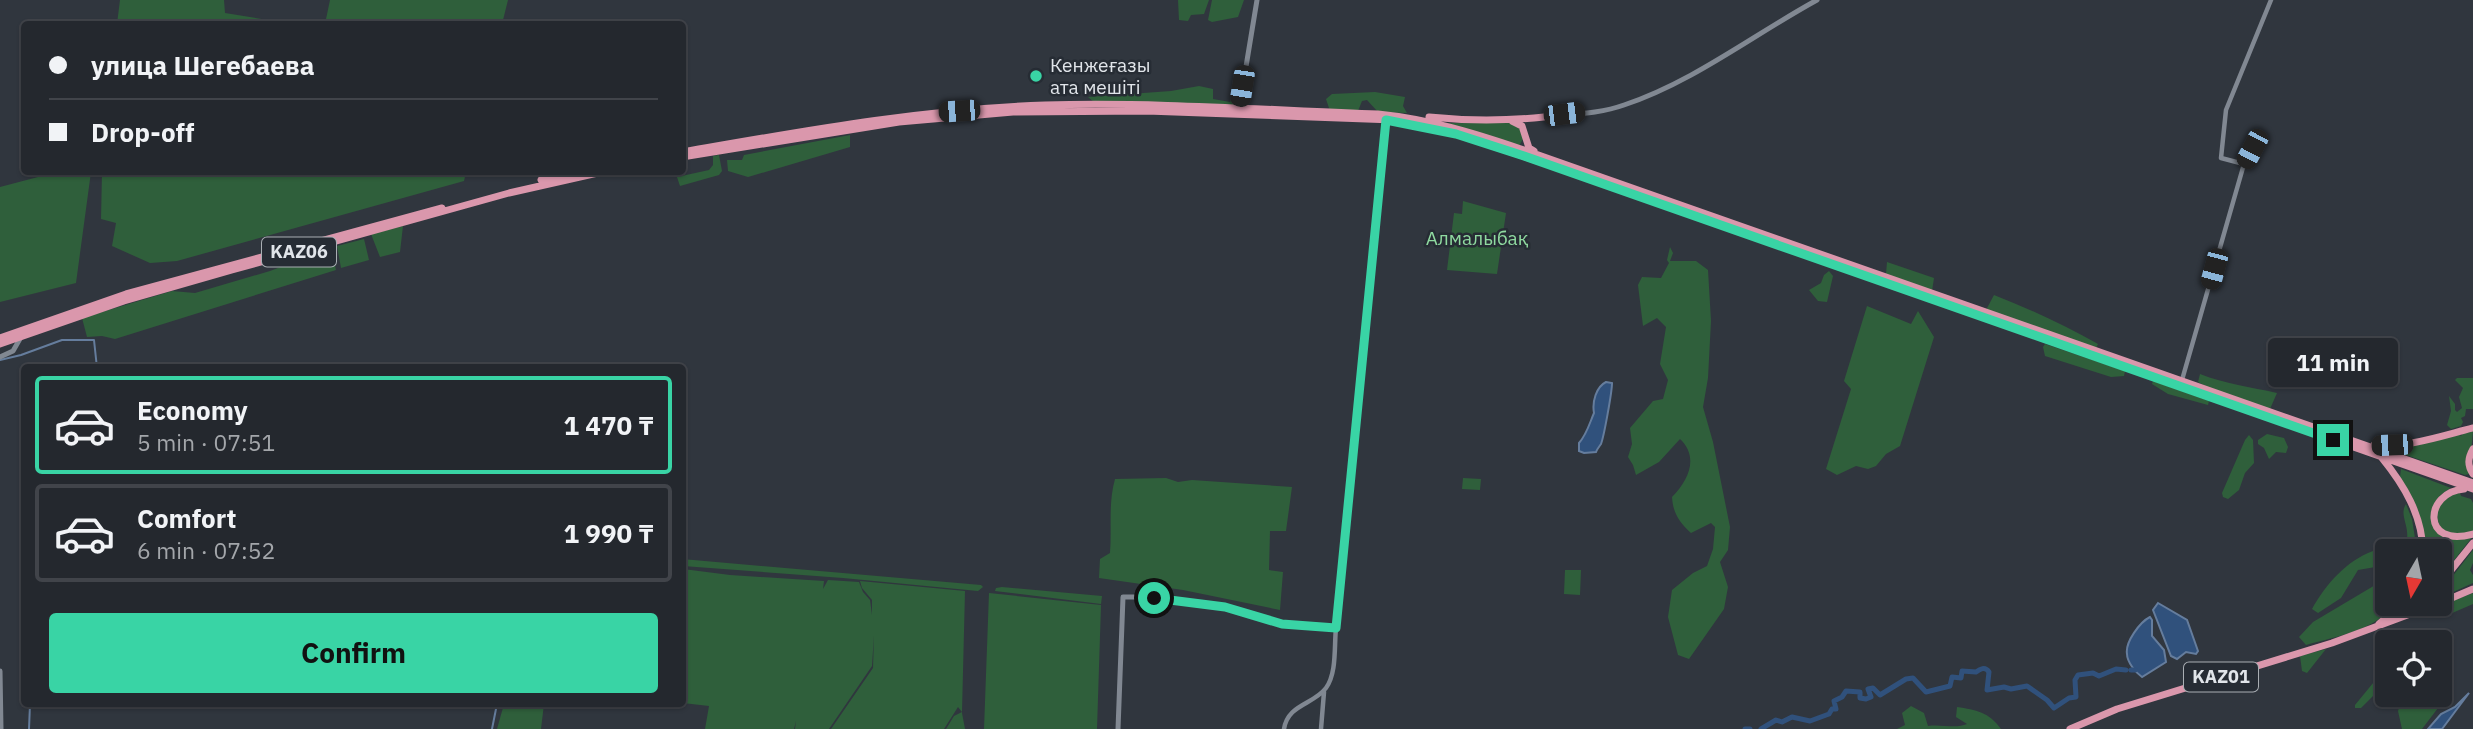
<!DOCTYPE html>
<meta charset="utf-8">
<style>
body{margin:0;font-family:"IBM Plex Sans",sans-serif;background:#30343a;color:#f1f3f6;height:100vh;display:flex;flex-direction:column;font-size:26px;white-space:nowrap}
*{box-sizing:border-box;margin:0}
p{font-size:23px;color:#a3a6aa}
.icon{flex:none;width:38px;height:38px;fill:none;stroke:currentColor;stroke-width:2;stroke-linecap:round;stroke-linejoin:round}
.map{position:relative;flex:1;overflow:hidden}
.side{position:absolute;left:21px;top:364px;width:665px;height:343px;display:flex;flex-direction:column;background:#24282e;border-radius:7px;box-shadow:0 2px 5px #0004,0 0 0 2px #41444a}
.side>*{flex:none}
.banner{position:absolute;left:21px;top:21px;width:665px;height:154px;border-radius:7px;box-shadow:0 2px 5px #0004,0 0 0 2px #41444a;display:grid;align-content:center;height:154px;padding:0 28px;background:#24282e}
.needle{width:46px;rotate:189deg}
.buttons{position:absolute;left:2375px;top:539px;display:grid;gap:14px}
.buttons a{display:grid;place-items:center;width:77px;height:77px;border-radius:7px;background:#24282e;box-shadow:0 2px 5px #0004,0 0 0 2px #41444a;font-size:35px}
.end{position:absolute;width:32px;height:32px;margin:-16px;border:9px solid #39d4a5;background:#111;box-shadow:0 0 0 4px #111}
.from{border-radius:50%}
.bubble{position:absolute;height:49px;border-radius:7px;background:#24282e;box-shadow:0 2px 5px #0004,0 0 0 2px #41444a;font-size:23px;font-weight:700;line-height:49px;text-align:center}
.car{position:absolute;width:21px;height:42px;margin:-21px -10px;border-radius:9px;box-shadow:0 0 5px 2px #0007;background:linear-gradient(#222 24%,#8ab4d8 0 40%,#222 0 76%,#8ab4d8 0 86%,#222 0)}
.banner b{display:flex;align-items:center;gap:24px;height:66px;font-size:26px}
.banner b+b{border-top:2px solid #41444a}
.banner i{width:18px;height:18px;background:#f1f3f6}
ul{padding:12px 0 0;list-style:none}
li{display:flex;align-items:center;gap:21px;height:98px;margin:0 14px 10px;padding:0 14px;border:4px solid #41444a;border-radius:7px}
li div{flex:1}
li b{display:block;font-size:26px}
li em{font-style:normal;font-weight:700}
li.selected{border-color:#39d4a5}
li>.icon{width:63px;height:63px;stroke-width:1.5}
.primary-button{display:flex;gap:14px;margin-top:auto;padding:14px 28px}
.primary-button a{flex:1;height:80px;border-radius:7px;background:#39d4a5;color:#111;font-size:28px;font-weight:700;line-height:80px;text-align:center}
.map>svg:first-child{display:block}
.green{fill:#2f5f3b}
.water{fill:#30517c;stroke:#657d9d;stroke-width:2}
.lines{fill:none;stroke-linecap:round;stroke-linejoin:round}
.stream{stroke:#657d9d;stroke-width:2}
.river{stroke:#30517c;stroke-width:5}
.tertiary{stroke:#818892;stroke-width:4.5}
.secondary{stroke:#818892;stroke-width:5}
.trunk{stroke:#da97ac;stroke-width:7}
.route{stroke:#39d4a5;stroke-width:9}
.poi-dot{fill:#39d4a5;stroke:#262c34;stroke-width:2.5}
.labels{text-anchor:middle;stroke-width:5;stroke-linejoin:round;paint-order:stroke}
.shield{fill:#262c34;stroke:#a9aeb3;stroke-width:2}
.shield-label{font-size:18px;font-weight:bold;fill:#e1e5ea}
.poi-label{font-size:19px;fill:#e1e5ea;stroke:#262c34;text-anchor:start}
.park-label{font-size:19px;fill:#8fdaa0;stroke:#262c34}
</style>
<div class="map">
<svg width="2473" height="729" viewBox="0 0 2473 729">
<rect width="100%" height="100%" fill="#30363e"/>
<path class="green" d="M 120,0 L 224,0 L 225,13 L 292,24 L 117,24 Z
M 330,0 L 508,0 L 502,24 L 325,24 Z
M 1178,0 L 1209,0 L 1204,14 L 1191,15 L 1188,21 L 1179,20 Z
M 1212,0 L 1244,0 L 1238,17 L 1212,22 L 1208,20 Z
M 1199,86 L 1213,89 L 1213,99 L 1230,102 L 1231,100 L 1235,100 L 1235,106 L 1095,103 L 1088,97 L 1171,91 Z
M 1375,92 L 1405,97 L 1403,106 L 1407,113 L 1378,112 L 1367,100 L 1362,101 L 1358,111 L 1330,111 L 1326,99 L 1332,94 Z
M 1444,123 L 1511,123 L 1518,126 L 1524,137 L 1519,146 Z
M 850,135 L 850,147 L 748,177 L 728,171 L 727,160 L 742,160 L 744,155 Z
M 719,155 L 722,171 L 719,175 L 680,186 L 677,177 L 709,170 L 713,165 L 713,156 Z
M 57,172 L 91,172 L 76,283 L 0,302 L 0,187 Z
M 102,172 L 466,172 L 464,181 L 177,261 L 150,263 L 112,246 L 116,223 L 101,219 Z
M 1463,201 L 1506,213 L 1497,274 L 1447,270 L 1454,213 L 1462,214 Z
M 403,226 L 400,252 L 380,257 L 371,234 Z
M 364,239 L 369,260 L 341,268 L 337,246 Z
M 1670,247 L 1673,253 L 1670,261 L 1696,261 L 1708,270 L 1711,321 L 1708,378 L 1703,407 L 1713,442 L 1730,527 L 1728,550 L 1720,562 L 1728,587 L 1724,609 L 1689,659 L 1678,655 L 1668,617 L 1672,590 L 1693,573 L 1707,566 L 1713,549 L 1715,527 L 1711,523 L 1691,533 C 1679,522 1673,513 1672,497 C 1689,480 1699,457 1680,439 L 1659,462 L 1636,475 L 1633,465 L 1628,457 L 1632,444 L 1630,428 L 1653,401 L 1663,399 L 1668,380 L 1660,364 L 1666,327 L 1657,318 L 1643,326 L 1638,285 L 1642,277 L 1661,278 L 1669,263 L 1667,260 Z
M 331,248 L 336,270 L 115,339 L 102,336 L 87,337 L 82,318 L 172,291 L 195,293 L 270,271 Z
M 1887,262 L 1934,278 L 1932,291 L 1886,274 Z
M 1829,271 L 1833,276 L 1827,302 L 1818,301 L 1809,290 L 1821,283 L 1824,275 Z
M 1994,295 C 2030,309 2064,325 2098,344 L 2096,348 L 1986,310 Z
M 1867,306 L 1911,324 L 1918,311 L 1934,337 L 1900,446 L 1886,454 L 1876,466 L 1868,469 L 1856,466 L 1837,475 L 1826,469 L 1851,389 L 1844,381 Z
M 2045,344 L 2125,371 L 2124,376 L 2111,377 L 2045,356 L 2043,347 Z
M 2200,374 C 2225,384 2251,387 2277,393 L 2270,409 L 2211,389 L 2198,382 Z
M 2457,378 L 2473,378 L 2473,409 L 2466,409 L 2465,416 L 2461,418 L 2463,422 L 2461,426 L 2451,429 L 2447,425 L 2451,411 L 2449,396 L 2455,404 L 2455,410 L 2457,412 L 2462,408 L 2459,397 L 2463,388 L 2455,380 Z
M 2153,381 L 2209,401 L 2208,405 L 2168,394 L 2152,384 Z
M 2473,431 L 2469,474 L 2465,475 L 2400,453 L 2398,447 L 2458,433 L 2461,436 L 2464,432 Z
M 2267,434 L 2284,438 L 2288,447 L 2286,453 L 2276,452 L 2269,459 L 2264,448 L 2258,444 L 2258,440 Z
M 2249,435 L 2253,440 L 2254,463 L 2245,473 L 2239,490 L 2228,499 L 2223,497 L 2222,493 L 2245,440 Z
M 2401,469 L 2451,488 C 2431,499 2430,510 2435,530 L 2446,539 L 2473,536 L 2440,578 L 2440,551 L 2424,551 L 2400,477 Z
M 1166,478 L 1178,482 L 1192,480 L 1292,487 L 1286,531 L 1270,531 L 1269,570 L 1283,572 L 1280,610 L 1183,590 L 1099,578 L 1100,559 L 1110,553 C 1112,528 1108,504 1115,479 Z
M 1463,478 L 1481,479 L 1480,490 L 1462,489 Z
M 2460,493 L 2461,496 L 2471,499 L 2473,503 L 2473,531 L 2469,534 L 2443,533 C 2432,514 2436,495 2460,493 Z
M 2406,504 L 2412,519 L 2417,551 L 2388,551 L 2407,539 C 2409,524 2399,515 2406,504 Z
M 2473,550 L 2473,563 L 2470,570 L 2473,575 L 2473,583 L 2440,598 L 2440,587 L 2452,577 Z
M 2373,551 L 2387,552 L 2387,565 L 2358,570 L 2341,598 L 2318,613 L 2312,609 C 2326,584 2346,561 2373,551 Z
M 682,559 L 981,585 L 983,587 L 978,591 L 843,578 L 683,566 Z
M 683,569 L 730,575 L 824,581 L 823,589 L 828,580 L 859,582 L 863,592 L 870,600 L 872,615 L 872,600 L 862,588 L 860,581 L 965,591 L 962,712 L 962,713 L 965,729 L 946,729 L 954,716 L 962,712 L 958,707 L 944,729 L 831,729 L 873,668 L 874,635 L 872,666 L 829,729 L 795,729 L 796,721 L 794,729 L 705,729 L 709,706 L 683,703 Z
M 1565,570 L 1581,570 L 1580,595 L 1564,594 Z
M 2387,578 L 2387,604 L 2396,604 C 2373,631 2338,636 2306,645 L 2299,637 L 2313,622 Z
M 1002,587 L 1102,596 L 1101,604 L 995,591 L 996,588 Z
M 989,593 L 1101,605 L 1097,729 L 984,729 Z
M 2473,593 L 2473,604 L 2443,617 L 2433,618 L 2426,611 Z
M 2326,649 L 2307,673 L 2302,671 L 2300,656 Z
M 2387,671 L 2387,685 L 2380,689 L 2361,708 L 2355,708 L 2355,705 L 2378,677 Z
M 2403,695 L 2436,695 L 2438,708 L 2422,729 L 2402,729 L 2398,711 Z
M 504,704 L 544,704 L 541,729 L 497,729 Z
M 1911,706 L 1924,713 L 1928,726 C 1941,724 1956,729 1967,724 L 1956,717 L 1957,707 C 1976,710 1989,712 2001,729 L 1897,729 L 1905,725 L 1902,713 Z"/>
<path class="water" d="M 1606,382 L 1612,383 C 1612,392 1604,436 1601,444 C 1599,447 1597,449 1596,452 L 1584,453 L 1579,451 L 1579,443 C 1587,434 1590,422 1594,413 C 1592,402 1596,387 1606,382 Z
M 2158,603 L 2187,620 L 2198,651 L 2196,654 L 2186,652 L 2177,659 L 2171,656 L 2153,610 Z
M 2150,617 L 2152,620 L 2152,636 L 2164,650 L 2166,662 L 2142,677 C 2136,673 2127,662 2127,654 C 2125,642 2140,622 2150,617 Z
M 2469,693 L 2442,729 L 2428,729 L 2441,714 L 2455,707 Z"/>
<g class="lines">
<path class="stream" d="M 0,360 L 21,355 L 62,340 L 94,340 L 97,368
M 29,729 L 30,704
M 492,729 L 497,704"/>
<path class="river" d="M 2131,670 L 2135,670
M 1745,729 L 1750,729
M 1761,729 L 1776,720 L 1782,722 L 1792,717 L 1810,721 L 1829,714 L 1832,709 L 1836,709 L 1834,701 L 1842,697 L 1846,691 L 1860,692 L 1860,698 L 1866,699 L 1871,697 L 1868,689 L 1873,688 L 1880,695 L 1906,679 L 1913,678 L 1926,692 L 1950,686 L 1952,677 L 1961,678 L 1962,671 L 1976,672 C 1980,669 1985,666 1989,672 L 1987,690 L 2004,687 L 2011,689 L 2027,686 L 2047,700 L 2054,708 L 2069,698 L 2076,697 L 2075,680 L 2078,675 L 2093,673 L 2099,676 L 2116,669 L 2126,670"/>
<path class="tertiary" d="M 2244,164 L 2221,158 L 2226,110 L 2271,0
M 2182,380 L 2244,164 L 2252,149
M 1284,729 C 1288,704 1313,705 1326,688 C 1337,673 1334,646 1336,628
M 1321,729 L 1324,692"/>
<path class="secondary" d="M 1239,109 L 1257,0
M 1544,117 C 1570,114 1599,114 1624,105 C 1693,82 1753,35 1817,0
M 0,357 L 13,351 L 21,337
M 0,671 L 1,729
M 1118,729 L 1123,597 L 1146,597 L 1217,606 L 1274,622 L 1336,628 L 1386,120"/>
<path class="trunk" d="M 1429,117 C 1468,121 1505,121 1544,117
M 1512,121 L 1522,126 L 1529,148 L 1534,151
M 682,152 C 803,131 922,109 1045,105 C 1156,102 1267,110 1378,114 C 1428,119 1474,133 1521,149 L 2473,483
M 682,157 L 899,122 L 1013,112 L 1147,111 L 1394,120 L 1456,134 L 1583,176 L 2473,489
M 541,180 L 567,174
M 0,338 L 126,294 L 442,208
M 0,344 L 124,301 L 232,270 L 509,193 L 602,172
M 2374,445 C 2407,448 2441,436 2473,428
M 2473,449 C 2468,458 2467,465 2473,474
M 2382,458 C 2404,485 2422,515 2423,551
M 2464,489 C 2424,492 2421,549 2473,534
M 2440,584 L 2473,543
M 2440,603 L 2473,589
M 2395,617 L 2416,604
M 2379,624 L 2402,604
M 2070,729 L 2117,709 L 2332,643 L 2437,604"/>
</g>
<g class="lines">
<path class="route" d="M 1154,598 L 1225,607 L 1282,624 L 1336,628 L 1386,120 L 1456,134 L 1524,156 L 2333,440"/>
</g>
<circle class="poi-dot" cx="1036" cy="76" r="7"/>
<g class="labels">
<g class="shield">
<rect x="262" y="237.5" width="74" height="29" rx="5"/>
<rect x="2184" y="662.5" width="74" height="29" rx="5"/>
</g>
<g class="shield-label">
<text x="299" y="258">KАZ06</text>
<text x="2221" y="683">KАZ01</text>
</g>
<g class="poi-label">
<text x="1050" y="72">Кенжеғазы<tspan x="1050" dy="22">ата мешіті</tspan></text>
</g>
<g class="park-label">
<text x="1477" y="245">Алмалыбақ</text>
</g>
</g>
</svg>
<div class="buttons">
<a><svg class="needle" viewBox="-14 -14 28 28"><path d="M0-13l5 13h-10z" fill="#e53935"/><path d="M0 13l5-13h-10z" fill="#a3a6aa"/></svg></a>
<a><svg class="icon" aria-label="locate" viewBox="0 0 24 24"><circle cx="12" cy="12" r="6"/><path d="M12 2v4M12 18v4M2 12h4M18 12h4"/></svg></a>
</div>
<i class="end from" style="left:1154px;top:598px"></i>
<i class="end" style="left:2333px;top:440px"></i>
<div class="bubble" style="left:2268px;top:338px;width:130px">11 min</div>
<i class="car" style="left:1242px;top:86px;rotate:189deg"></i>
<i class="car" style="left:959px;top:111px;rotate:266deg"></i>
<i class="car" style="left:1564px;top:114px;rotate:83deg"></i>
<i class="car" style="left:2252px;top:149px;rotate:208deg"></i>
<i class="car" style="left:2214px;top:269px;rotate:195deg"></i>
<i class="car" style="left:2392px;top:445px;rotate:268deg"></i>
<div class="banner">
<b><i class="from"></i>улица Шегебаева</b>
<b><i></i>Drop-off</b>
</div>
<section class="side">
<ul>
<li class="selected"><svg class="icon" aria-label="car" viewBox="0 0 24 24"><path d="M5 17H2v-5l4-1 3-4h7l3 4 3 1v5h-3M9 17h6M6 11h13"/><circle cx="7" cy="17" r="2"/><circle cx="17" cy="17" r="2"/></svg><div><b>Economy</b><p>5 min · 07:51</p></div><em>1 470 ₸</em></li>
<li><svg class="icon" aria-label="car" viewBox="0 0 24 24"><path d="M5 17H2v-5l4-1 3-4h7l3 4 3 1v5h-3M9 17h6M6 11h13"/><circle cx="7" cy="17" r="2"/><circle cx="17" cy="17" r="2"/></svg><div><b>Comfort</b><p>6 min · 07:52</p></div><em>1 990 ₸</em></li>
</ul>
<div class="primary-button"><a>Confirm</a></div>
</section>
</div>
